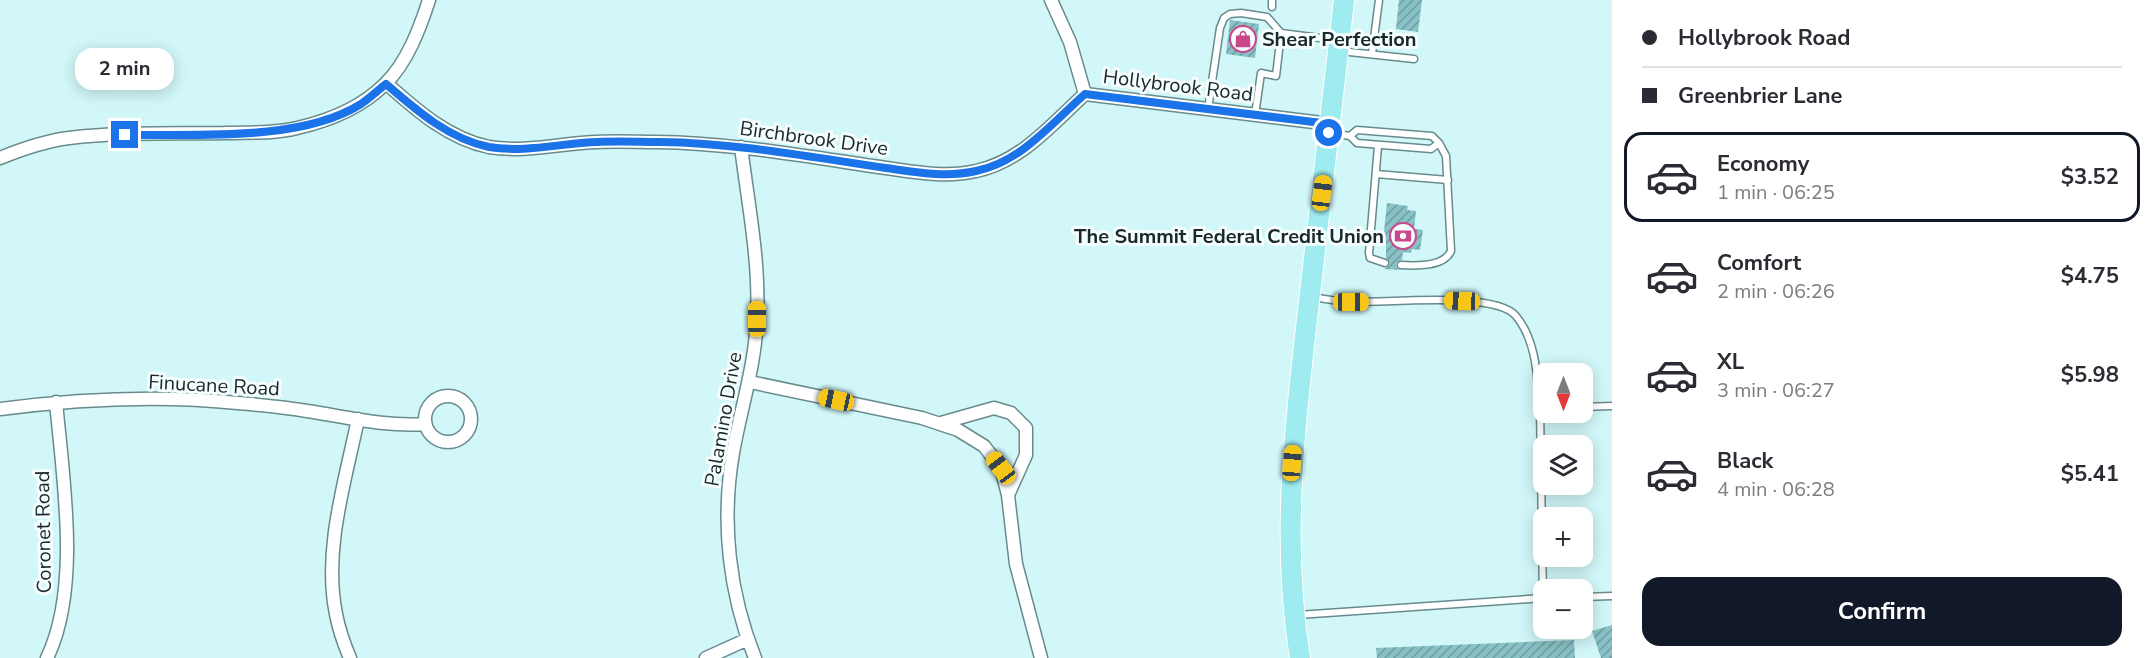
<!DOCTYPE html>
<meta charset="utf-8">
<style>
body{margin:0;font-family:"Nunito Sans",sans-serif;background:#f2f2f3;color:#2b2b33;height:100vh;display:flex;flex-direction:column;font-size:22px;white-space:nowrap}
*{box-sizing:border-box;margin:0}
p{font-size:20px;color:#7c7c81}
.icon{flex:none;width:33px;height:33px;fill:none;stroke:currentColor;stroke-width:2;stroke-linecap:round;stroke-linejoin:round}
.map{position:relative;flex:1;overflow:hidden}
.panel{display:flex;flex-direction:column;background:#fff;width:540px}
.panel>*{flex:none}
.hud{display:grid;align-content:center;height:132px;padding:0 30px;background:#fff}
.needle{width:39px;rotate:180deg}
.controls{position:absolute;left:1533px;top:363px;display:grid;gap:12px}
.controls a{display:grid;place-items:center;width:60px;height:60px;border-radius:12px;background:#fff;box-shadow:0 3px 15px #0003;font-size:30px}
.end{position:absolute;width:27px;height:27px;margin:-14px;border:8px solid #1a73e8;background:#fff;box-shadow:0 0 0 3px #fff}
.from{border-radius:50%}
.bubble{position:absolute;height:42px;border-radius:18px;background:#fff;box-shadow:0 3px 15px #0003;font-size:20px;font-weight:700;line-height:42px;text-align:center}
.car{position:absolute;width:18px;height:36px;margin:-18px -9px;border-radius:8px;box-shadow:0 0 4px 2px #0007;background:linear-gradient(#f5c518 24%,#345 0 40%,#f5c518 0 76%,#345 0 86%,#f5c518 0)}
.hud b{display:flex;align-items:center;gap:21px;height:57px;font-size:22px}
.hud b+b{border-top:2px solid #e1e1e2}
.hud i{width:15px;height:15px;background:#2b2b33}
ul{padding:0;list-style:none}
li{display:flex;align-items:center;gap:18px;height:90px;margin:0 12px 9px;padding:0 18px;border:3px solid transparent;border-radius:18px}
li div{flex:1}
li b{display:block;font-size:22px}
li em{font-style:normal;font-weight:700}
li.on{border-color:#111827}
li>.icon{width:54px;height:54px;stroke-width:1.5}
.cta{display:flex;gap:12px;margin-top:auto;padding:12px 30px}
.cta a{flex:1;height:69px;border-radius:18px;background:#111827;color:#fff;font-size:24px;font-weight:700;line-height:69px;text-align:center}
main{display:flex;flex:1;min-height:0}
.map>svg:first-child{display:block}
.building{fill:url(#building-hatch)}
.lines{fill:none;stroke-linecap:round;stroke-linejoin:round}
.service-casing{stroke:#688b8d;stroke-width:9}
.minor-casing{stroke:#688b8d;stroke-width:15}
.primary-casing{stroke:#fff;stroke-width:22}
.service{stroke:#fff;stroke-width:6}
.minor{stroke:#fff;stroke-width:12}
.primary{stroke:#9eebf0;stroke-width:20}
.route{stroke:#1a73e8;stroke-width:8}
.labels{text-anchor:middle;stroke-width:6;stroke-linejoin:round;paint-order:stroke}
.poi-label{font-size:20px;font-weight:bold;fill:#192829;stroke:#f6fdfe;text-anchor:start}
.street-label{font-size:20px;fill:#192829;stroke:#f6fdfe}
</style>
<main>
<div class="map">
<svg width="1612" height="658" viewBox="0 0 1612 658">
<defs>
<pattern id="building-hatch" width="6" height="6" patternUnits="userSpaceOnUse" patternTransform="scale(1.5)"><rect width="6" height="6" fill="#88c2c6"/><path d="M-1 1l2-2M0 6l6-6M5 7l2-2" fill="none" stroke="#6e9ea1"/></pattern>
</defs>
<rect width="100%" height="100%" fill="#d1f7f9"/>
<path class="building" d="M 1399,0 L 1422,0 L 1418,32 L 1396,29 Z
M 1230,20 L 1259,24 L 1255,58 L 1226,54 Z
M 1387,203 L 1408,206 L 1407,210 L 1416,211 L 1414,229 L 1423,230 L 1420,250 L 1412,249 L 1411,253 L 1403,252 L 1402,260 L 1396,264 L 1397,268 L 1401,270 L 1384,269 L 1389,266 L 1390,263 L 1386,258 L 1386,242 L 1383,241 Z
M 1612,625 L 1612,658 L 1601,658 L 1592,631 Z
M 1574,640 L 1575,658 L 1377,658 L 1376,648 Z"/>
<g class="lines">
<defs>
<path id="service" d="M 1272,7 L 1272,0
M 1340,51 L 1414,59
M 1372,54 L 1379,0
M 1208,109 L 1220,28 L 1224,18 L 1230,14 L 1241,13 L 1267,17 L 1281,33
M 1255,115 L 1261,73 L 1276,76 L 1281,33 L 1336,40
M 1331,133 L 1350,136 L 1357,143 L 1431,149 L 1439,143
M 1350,136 L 1357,130 L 1432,136 L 1439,143 L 1446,156 L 1451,251 C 1444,267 1416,266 1401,265
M 1378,146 L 1369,253 L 1370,258 L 1385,263
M 1376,174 L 1448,180
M 1312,297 C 1326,299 1340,302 1354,302 C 1387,303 1496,291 1516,316 C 1537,342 1537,377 1540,408 L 1544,408
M 1582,407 L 1612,406
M 1540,408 L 1543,598
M 1582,597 L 1612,596
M 1298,615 L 1544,598"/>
<path id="minor" d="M 1051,0 L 1070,42 L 1085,94
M 386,83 C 416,110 449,139 489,147 C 525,153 562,143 597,142 C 617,141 637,142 656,142 C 734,143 810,157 886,168 C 915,172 946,178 976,171 C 1021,162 1053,123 1085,94
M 1085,94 L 1330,124
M 741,147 C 748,203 760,262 757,319 C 755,367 741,407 733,453 C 721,522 729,593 755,658
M 0,158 C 22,149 45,141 69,138 C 120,132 173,134 224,133 C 247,132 274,134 297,128 C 328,121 362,107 385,84 C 407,63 420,28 429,0
M 750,382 L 922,418 L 958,430 L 984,446 L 1001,468 L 1008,495 L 1016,564 L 1041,658
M425 419a23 23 0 1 1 46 0a23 23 0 1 1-46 0Z
M 0,409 C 78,399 160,395 238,403 C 261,405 284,407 307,411 C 347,417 385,427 425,424
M 941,423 L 994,408 L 1011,413 L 1026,428 L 1026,455 L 1008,495
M 47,658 C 81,588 63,479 56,402
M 350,658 C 344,644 339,630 336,614 C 323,551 345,482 358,419
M 706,658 L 748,639"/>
<path id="primary" d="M 1300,658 C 1280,536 1296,414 1310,293 C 1321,195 1333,98 1344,0"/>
</defs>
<use href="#service" class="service-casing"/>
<use href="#minor" class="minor-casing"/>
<use href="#primary" class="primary-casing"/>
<use href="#service" class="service"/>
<use href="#minor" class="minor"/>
<use href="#primary" class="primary"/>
</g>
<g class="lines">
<path class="route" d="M 125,135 C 195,134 301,142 361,104 C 370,98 378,90 386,84 C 416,110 449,139 489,147 C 525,153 562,143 597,142 C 618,141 640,142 661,142 C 736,143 811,157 886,168 C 915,172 946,178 976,171 C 1021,162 1052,123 1085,94 L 1330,124 L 1329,133"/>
</g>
<defs>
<symbol id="shop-ring" viewBox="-11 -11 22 22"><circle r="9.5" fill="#f6fdfe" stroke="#cb478b" stroke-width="1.5"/><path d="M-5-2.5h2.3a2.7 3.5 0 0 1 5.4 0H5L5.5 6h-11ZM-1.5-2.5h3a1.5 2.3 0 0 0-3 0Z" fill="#cb478b"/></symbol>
<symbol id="bank-ring" viewBox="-11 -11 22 22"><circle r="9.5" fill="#f6fdfe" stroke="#cb478b" stroke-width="1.5"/><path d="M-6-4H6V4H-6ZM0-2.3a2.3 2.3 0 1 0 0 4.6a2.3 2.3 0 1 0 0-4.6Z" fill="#cb478b"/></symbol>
</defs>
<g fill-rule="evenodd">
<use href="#shop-ring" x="1228" y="24" width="30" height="30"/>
<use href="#bank-ring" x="1388" y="221" width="30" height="30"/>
</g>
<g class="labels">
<g class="poi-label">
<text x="1262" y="46">Shear Perfection</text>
<text x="1384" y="243" text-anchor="end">The Summit Federal Credit Union</text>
</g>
<g class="street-label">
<text transform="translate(1178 85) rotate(7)" y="7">Hollybrook Road</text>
<text transform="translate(814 138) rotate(8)" y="7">Birchbrook Drive</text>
<text transform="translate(214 385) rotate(3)" y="7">Finucane Road</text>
<text transform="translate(723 419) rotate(-80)" y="7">Palamino Drive</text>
<text transform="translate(43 532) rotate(-91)" y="7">Coronet Road</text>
</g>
</g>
</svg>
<div class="controls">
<a><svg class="needle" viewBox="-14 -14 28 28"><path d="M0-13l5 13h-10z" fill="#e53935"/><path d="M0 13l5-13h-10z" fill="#7c7c81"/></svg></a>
<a><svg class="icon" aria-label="layers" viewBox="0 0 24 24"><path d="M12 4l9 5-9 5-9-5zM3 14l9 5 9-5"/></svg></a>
<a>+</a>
<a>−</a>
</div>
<i class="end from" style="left:1329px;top:133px"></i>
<i class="end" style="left:125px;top:135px"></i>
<div class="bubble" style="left:75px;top:48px;width:99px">2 min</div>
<i class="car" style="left:1322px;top:193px;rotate:7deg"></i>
<i class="car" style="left:1462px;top:301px;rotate:272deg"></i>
<i class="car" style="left:1351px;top:302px;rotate:90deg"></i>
<i class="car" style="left:757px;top:319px;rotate:0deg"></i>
<i class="car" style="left:836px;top:400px;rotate:282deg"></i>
<i class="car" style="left:1292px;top:463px;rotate:4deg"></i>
<i class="car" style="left:1001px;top:468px;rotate:323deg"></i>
</div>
<section class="panel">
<div class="hud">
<b><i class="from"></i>Hollybrook Road</b>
<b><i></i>Greenbrier Lane</b>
</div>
<ul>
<li class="on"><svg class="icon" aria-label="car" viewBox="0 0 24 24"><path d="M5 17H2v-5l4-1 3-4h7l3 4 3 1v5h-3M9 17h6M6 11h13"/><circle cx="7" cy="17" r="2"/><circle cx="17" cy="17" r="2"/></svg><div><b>Economy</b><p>1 min · 06:25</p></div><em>$3.52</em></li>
<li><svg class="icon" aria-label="car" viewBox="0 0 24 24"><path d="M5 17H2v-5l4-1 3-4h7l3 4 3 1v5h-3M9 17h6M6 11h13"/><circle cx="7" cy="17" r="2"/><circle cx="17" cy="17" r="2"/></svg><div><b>Comfort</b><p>2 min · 06:26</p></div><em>$4.75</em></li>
<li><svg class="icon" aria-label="car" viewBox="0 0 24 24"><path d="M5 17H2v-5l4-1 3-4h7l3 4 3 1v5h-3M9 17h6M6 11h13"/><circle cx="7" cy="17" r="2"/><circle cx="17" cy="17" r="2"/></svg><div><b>XL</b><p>3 min · 06:27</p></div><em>$5.98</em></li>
<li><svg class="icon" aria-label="car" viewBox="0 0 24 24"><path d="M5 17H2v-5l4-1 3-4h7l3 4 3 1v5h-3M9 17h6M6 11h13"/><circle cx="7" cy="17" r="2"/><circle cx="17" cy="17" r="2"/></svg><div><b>Black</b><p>4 min · 06:28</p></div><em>$5.41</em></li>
</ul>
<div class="cta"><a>Confirm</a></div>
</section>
</main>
